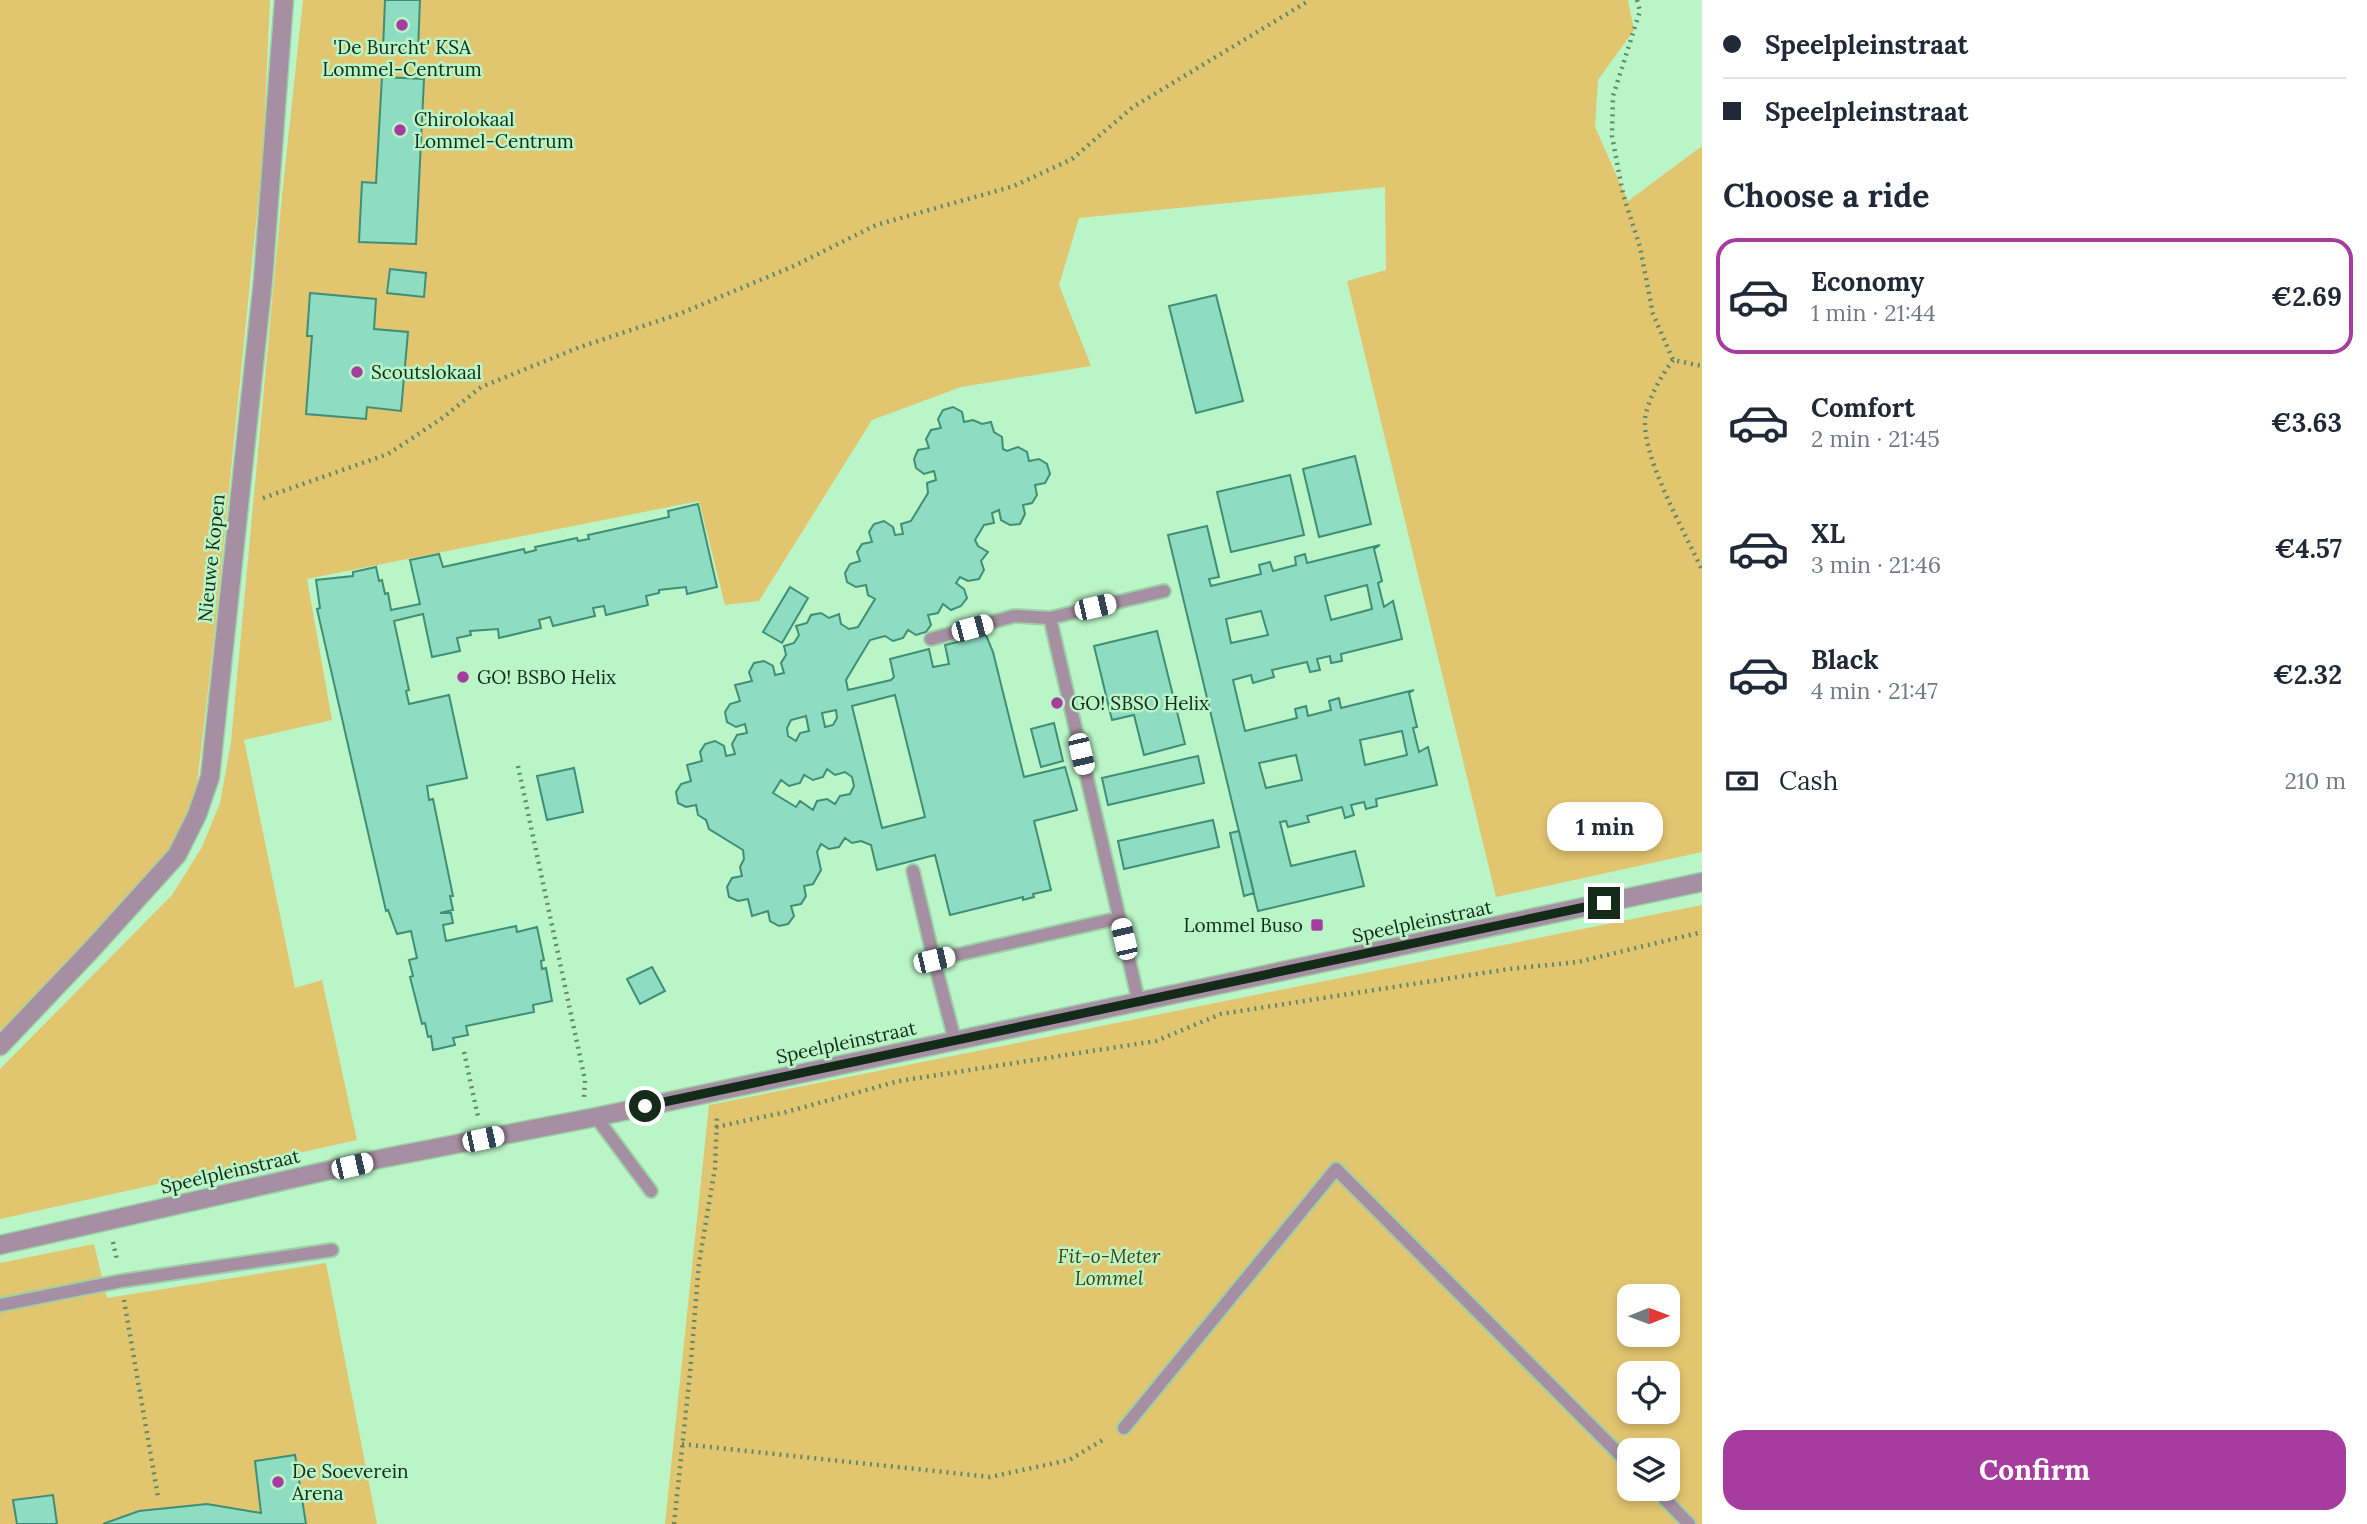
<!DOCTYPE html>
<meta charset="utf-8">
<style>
body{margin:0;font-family:Lora,serif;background:#f2f2f3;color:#1f2937;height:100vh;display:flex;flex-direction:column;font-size:26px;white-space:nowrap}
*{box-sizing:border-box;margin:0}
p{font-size:23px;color:#747a83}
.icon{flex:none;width:38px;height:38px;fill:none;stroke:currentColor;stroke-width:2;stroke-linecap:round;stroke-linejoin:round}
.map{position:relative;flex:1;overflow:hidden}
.details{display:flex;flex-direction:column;background:#fff;width:665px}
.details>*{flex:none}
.banner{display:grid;align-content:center;height:154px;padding:0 21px;background:#fff}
.needle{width:46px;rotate:89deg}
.fabs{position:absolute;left:1617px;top:1284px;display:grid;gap:14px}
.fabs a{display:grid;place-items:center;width:63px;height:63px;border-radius:14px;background:#fff;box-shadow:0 4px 10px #0003;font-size:35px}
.end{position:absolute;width:32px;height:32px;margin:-16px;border:9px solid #142b1a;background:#fff;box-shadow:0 0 0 4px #fff}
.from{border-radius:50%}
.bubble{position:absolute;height:49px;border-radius:21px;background:#fff;box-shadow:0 4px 10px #0003;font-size:23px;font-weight:800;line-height:49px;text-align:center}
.car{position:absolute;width:21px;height:42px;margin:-21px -10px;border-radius:9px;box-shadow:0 0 5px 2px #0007;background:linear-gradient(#fff 24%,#345 0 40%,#fff 0 76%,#345 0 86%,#fff 0)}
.banner b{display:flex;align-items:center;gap:24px;height:66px;font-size:26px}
.banner b+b{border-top:2px solid #e0e1e3}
.banner i{width:18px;height:18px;background:#1f2937}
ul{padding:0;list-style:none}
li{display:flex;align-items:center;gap:21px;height:116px;margin:0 14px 10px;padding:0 7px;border:4px solid transparent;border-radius:21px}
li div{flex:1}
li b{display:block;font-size:26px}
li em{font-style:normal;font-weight:800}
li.current{border-color:#a63c9d}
li>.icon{width:63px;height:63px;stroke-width:1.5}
h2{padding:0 21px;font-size:32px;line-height:84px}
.pay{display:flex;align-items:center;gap:18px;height:77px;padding:0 21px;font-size:26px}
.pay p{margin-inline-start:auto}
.primary-button{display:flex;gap:14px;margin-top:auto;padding:14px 21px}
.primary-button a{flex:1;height:80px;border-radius:21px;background:#a63c9d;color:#fff;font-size:28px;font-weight:800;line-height:80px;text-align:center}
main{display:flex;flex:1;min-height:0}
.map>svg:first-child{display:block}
.green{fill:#e2c56f;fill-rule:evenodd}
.building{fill:#8eddc3;stroke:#3f8e77;stroke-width:2;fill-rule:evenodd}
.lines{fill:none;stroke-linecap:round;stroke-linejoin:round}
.service-casing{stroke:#9cd1a8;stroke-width:16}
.minor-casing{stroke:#9cd1a8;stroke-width:21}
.path{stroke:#61896a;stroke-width:4.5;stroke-dasharray:2 5;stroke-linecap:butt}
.service{stroke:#a68fa2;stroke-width:12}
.minor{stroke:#a68fa2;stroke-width:18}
.route{stroke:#142b1a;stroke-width:9}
.poi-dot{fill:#a63c9d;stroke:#baf5c7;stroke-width:2.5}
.labels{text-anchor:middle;stroke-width:5;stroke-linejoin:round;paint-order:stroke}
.poi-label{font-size:19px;fill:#142b1a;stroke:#baf5c7;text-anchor:start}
.street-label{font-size:19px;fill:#142b1a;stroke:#baf5c7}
.park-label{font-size:19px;font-style:italic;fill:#4c3c04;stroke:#baf5c7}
</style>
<main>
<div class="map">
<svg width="1702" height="1524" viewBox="0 0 1702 1524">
<rect width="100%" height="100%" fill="#baf5c7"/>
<path class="green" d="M 0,0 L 270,0 L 263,154 L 214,639 L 196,793 L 167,859 L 0,1031 Z
M 303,0 L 1628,0 L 1634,30 L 1598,80 L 1595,127 L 1628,201 L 1702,146 L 1702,852 L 1496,897 L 1347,281 L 1386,270 L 1385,187 L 1079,218 L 1059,285 L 1091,366 L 961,387 L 872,420 L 759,601 L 725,605 L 699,501 L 307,579 L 332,720 L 244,740 L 295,988 L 322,980 L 357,1140 L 0,1219 L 0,1069 L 172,895 L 202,847 L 220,803 L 231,742 L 281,205 Z
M 1702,905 L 1702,1524 L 665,1524 L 709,1105 ZM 1629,1297 L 1668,1297 L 1668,1335 L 1629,1335 ZM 1629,1374 L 1668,1374 L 1668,1412 L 1629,1412 ZM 1629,1451 L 1668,1451 L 1668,1489 L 1629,1489 Z
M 94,1244 L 107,1298 L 326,1263 L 377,1524 L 0,1524 L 0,1263 Z"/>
<path class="building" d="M 385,0 L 420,0 L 418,51 L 383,49 Z
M 382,77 L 424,79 L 416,244 L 359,242 L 362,182 L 376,183 Z
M 390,269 L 426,273 L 424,297 L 387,293 Z
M 310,293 L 376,299 L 374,329 L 408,332 L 401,411 L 367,407 L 366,419 L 306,414 L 312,336 L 307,336 Z
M 1216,295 L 1243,401 L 1196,413 L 1169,306 Z
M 953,407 L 962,412 L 964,422 L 973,420 L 982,424 L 991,422 L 994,432 L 1002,437 L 1003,449 L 1007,451 L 1018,447 L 1027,452 L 1029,461 L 1039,459 L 1047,464 L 1050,474 L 1045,483 L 1035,485 L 1037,495 L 1032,503 L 1023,505 L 1025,514 L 1020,524 L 1010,525 L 1001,520 L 999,510 L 992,513 L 994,523 L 984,525 L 975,540 L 978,546 L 988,552 L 981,561 L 984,570 L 979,579 L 968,581 L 960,577 L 956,583 L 964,589 L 967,598 L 961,606 L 951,610 L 943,604 L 938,613 L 928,615 L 931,625 L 926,632 L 916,635 L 908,630 L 903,638 L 893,641 L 885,636 L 870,640 L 846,680 L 848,690 L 891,680 L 894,677 L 890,659 L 929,649 L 933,667 L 949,664 L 945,645 L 986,635 L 993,652 L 1024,777 L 1065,767 L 1077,810 L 1034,821 L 1051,890 L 1033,894 L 1034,897 L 1023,900 L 1023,897 L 950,915 L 935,855 L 877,870 L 871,845 L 861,841 L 852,843 L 845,838 L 839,847 L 829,849 L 821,844 L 817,852 L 821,870 L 813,884 L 804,886 L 806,896 L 801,904 L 791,906 L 794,916 L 788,924 L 779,926 L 770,921 L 768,911 L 752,916 L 748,899 L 738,901 L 729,897 L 727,887 L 732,878 L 742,876 L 740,867 L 744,859 L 743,850 L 709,829 L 706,820 L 698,815 L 696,805 L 686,807 L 678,803 L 676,792 L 681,784 L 691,781 L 687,765 L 702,761 L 700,752 L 705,744 L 715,741 L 724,746 L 726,756 L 735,754 L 732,744 L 737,735 L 747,733 L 745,724 L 736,727 L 727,722 L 725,712 L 730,704 L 740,701 L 735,685 L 752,681 L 749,672 L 754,663 L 764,661 L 773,666 L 775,675 L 784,673 L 781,663 L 786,655 L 784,646 L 794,643 L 799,635 L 796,626 L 807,623 L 811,615 L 821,613 L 829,618 L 839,614 L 841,624 L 849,629 L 858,627 L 875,599 L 868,595 L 866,585 L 856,587 L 847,582 L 845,573 L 850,564 L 860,561 L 857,552 L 862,544 L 872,542 L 869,532 L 874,524 L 884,521 L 893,527 L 895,535 L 903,534 L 901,524 L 911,521 L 928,493 L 927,483 L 936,480 L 934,471 L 924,474 L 916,468 L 914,459 L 918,450 L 929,448 L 926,439 L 931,430 L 941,428 L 938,419 L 943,410 ZM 895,695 L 925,817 L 882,828 L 852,706 ZM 836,710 L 837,718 L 833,725 L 825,727 L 822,713 ZM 806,716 L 809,731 L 800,733 L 796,741 L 788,736 L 787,728 L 791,720 ZM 827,769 L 835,775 L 845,772 L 852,777 L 854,786 L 850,794 L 840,796 L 835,804 L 827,799 L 817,801 L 813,810 L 800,801 L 796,807 L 773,793 L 781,780 L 789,786 L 800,783 L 804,775 L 813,780 L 823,777 Z
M 1355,456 L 1371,524 L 1319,537 L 1303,469 Z
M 1290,475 L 1304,535 L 1231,552 L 1217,492 Z
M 698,504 L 717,587 L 687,594 L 686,587 L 659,590 L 659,593 L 646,596 L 648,605 L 606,615 L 604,606 L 593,608 L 595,616 L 553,626 L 550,617 L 539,620 L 541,628 L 499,638 L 498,629 L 470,631 L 471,635 L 457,638 L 460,651 L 432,657 L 423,614 L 394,621 L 409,690 L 406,691 L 409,704 L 449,695 L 467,778 L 427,786 L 429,800 L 433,799 L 453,896 L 450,896 L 453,910 L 440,913 L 451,913 L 453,923 L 443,925 L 446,941 L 516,926 L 517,932 L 537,927 L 544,960 L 541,961 L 542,969 L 546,968 L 552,1001 L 533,1005 L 534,1012 L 466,1026 L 468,1035 L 453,1038 L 455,1045 L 433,1050 L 431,1036 L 428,1037 L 425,1023 L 422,1024 L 410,977 L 413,976 L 409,960 L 417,958 L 411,931 L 397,934 L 388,910 L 386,911 L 317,609 L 320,608 L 316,580 L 353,576 L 353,572 L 376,567 L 379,581 L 382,580 L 385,594 L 388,593 L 391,610 L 420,604 L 410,560 L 439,554 L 443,567 L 524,549 L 525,553 L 536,550 L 535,547 L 577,538 L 578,541 L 589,539 L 588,535 L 669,517 L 668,511 Z
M 1207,526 L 1219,577 L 1209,579 L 1211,586 L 1261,574 L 1259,565 L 1270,562 L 1273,571 L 1296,565 L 1295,557 L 1305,554 L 1307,563 L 1380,545 L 1374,549 L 1382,581 L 1378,583 L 1384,607 L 1393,601 L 1402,639 L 1341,654 L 1342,661 L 1331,663 L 1330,656 L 1317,659 L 1320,670 L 1310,672 L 1307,662 L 1272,670 L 1274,677 L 1253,683 L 1251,675 L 1233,680 L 1245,731 L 1297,718 L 1295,709 L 1306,706 L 1308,716 L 1331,710 L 1329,701 L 1339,698 L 1341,708 L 1414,690 L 1409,693 L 1417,727 L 1413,728 L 1419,752 L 1428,747 L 1437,785 L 1376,799 L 1377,806 L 1366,809 L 1364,802 L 1351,805 L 1354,815 L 1345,818 L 1342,807 L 1307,816 L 1309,822 L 1288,827 L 1286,821 L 1280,822 L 1291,866 L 1355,851 L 1364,886 L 1258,911 L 1168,535 ZM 1367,585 L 1372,609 L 1331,620 L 1325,596 ZM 1261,611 L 1268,635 L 1231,643 L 1226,619 ZM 1402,731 L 1407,755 L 1365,765 L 1360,740 ZM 1296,755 L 1302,780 L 1266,788 L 1259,763 Z
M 790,587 L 808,598 L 782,643 L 763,632 Z
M 1157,631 L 1185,744 L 1144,755 L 1134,715 L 1112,720 L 1094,646 Z
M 1054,723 L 1063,761 L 1041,767 L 1031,729 Z
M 1198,756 L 1204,783 L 1108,805 L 1102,778 Z
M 574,768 L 583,812 L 547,820 L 537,776 Z
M 1213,820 L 1219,847 L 1124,869 L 1118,841 Z
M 1239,831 L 1254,893 L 1244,896 L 1230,833 Z
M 652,967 L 665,991 L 640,1004 L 627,979 Z
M 295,1455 L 306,1524 L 103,1524 L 139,1511 L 207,1504 L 261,1513 L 255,1461 Z
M 53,1495 L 57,1524 L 17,1524 L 13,1500 Z"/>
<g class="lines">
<defs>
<path id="service" d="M 931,639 L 1014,616 L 1050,618
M 913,871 L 934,960
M 1139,1003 L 1050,618 L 1164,591
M 955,1041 L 934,960 L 1119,918
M 596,1117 L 651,1191
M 0,1305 L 121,1281 L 332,1250
M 1124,1428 L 1336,1169 L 1629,1464
M 1655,1489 L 1689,1524"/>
<path id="minor" d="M 0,1046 L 93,948 L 177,855 L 197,815 L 210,777 L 263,280 L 284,0
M 0,1245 L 379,1159 L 596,1117 L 1702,882"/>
</defs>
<use href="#service" class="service-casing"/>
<use href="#minor" class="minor-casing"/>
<path class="path" d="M 1637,0 L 1640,11 L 1613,96 L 1612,136 L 1623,194 L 1640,247 L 1653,314 L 1673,360 L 1702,366
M 1673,360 C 1662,375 1651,393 1646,413 C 1637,450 1686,534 1702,570
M 263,498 L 388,454 L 441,419 L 481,387 L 580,347 L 679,314 L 794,266 L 876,225 L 1014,186 L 1072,159 L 1133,107 L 1310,0
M 518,766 L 585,1080 L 584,1097
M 464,1052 L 478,1117
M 716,1127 L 786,1112 L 899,1081 L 1156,1041 L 1221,1014 L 1509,969 L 1578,962 L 1702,932
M 113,1242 L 117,1260
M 124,1300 L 158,1497
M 682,1444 L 990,1477 L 1069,1460 L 1106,1438
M 674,1524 L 690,1373 L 699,1263 L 715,1168 L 717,1116"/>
<use href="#service" class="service"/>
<use href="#minor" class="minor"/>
</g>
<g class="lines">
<path class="route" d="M 645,1106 L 1604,903"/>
</g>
<g class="poi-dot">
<circle cx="402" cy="25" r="7"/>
<circle cx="400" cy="130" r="7"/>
<circle cx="357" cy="372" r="7"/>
<circle cx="463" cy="677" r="7"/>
<circle cx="1057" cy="703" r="7"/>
<rect x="1310" y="918" width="14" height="14" rx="3.5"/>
<circle cx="278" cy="1482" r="7"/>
</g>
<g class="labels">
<g class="poi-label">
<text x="402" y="54" text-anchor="middle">'De Burcht' KSA<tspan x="402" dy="22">Lommel-Centrum</tspan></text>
<text x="414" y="126">Chirolokaal<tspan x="414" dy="22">Lommel-Centrum</tspan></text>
<text x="371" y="379">Scoutslokaal</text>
<text x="477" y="684">GO! BSBO Helix</text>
<text x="1071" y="710">GO! SBSO Helix</text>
<text x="1303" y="932" text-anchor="end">Lommel Buso</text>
<text x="292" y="1478">De Soeverein<tspan x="292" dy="22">Arena</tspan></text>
</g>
<g class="street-label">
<text transform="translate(211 558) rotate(-84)" y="7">Nieuwe Kopen</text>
<text transform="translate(1422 921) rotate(-12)" y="7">Speelpleinstraat</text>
<text transform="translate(846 1042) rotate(-12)" y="7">Speelpleinstraat</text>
<text transform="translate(230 1171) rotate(-13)" y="7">Speelpleinstraat</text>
</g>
<g class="park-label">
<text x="1109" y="1263">Fit-o-Meter<tspan x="1109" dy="22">Lommel</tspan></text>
</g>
</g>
</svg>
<div class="fabs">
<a><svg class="needle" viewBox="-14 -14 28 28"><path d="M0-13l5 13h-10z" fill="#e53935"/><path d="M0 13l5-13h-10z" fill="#747a83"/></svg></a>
<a><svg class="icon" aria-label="locate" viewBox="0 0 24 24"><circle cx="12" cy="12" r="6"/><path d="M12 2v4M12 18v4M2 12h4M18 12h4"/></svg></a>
<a><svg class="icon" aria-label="layers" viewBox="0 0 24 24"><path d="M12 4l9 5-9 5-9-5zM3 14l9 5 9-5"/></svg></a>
</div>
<i class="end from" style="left:645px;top:1106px"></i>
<i class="end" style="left:1604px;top:903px"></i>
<div class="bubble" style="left:1547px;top:802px;width:116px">1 min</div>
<i class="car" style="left:1095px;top:607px;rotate:77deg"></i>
<i class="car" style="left:972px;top:628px;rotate:75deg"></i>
<i class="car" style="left:1081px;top:754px;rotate:167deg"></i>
<i class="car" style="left:1124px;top:939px;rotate:347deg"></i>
<i class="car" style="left:934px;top:960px;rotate:77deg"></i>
<i class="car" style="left:483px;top:1139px;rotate:78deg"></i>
<i class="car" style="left:352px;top:1166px;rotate:77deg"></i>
</div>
<section class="details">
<div class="banner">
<b><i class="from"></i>Speelpleinstraat</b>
<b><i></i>Speelpleinstraat</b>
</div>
<h2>Choose a ride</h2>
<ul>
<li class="current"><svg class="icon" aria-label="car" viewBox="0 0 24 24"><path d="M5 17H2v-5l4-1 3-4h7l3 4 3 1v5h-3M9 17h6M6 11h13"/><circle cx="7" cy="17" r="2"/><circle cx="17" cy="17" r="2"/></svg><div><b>Economy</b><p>1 min · 21:44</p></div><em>€2.69</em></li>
<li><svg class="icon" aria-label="car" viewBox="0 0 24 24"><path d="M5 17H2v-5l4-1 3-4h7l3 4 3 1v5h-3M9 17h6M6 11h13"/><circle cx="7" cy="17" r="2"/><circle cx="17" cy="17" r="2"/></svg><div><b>Comfort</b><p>2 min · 21:45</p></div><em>€3.63</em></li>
<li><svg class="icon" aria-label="car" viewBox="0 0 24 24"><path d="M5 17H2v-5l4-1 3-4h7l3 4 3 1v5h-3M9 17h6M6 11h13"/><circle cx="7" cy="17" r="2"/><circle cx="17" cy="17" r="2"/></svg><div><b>XL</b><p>3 min · 21:46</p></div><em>€4.57</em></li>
<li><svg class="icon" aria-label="car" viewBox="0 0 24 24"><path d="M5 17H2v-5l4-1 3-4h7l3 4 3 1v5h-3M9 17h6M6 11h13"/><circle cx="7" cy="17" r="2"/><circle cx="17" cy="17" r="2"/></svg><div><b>Black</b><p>4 min · 21:47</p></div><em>€2.32</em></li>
</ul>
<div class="pay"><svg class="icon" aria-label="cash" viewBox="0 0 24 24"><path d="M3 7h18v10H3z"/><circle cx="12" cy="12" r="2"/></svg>Cash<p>210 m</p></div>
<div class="primary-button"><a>Confirm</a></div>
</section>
</main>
